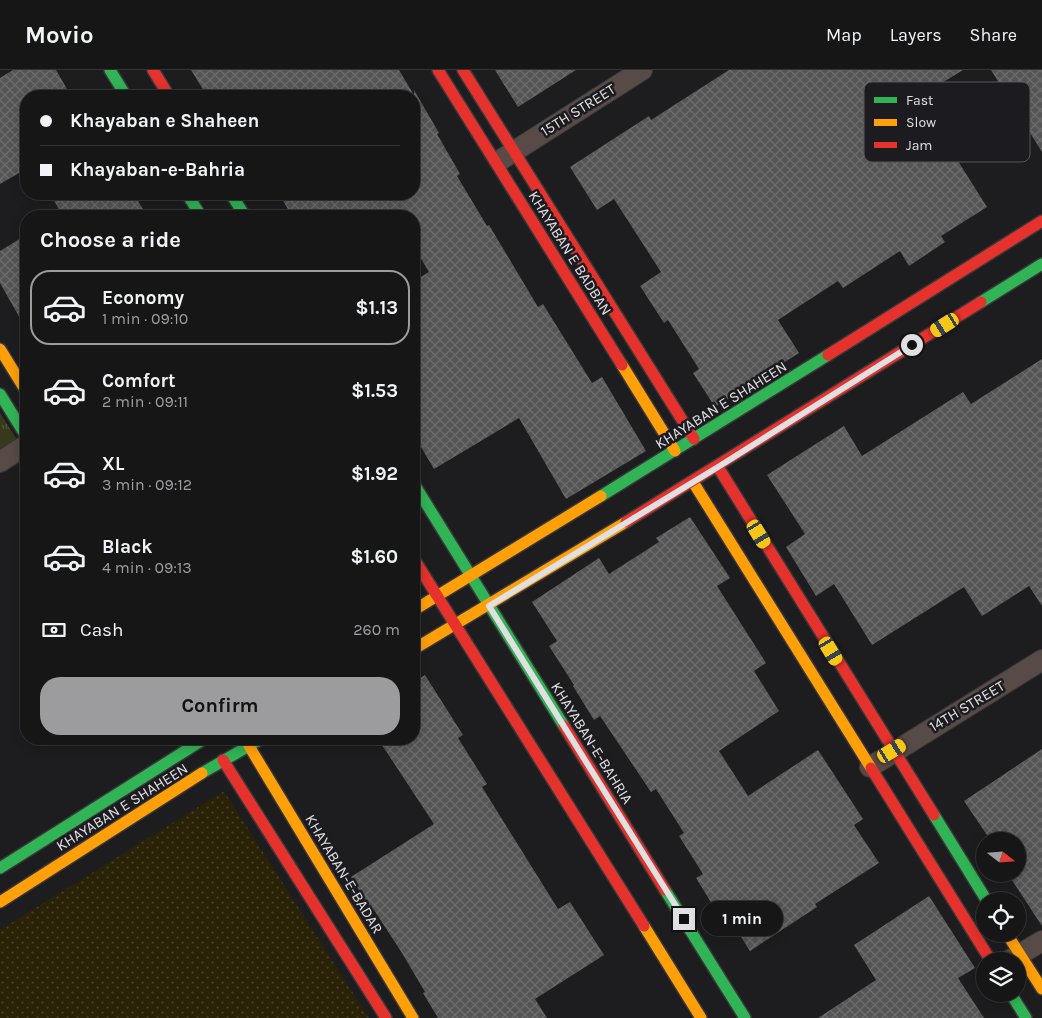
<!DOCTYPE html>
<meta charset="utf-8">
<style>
body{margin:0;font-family:Karla,sans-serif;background:#232324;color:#f1f3f6;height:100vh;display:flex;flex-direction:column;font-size:19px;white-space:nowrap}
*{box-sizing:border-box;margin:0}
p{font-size:16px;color:#9e9fa1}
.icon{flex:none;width:28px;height:28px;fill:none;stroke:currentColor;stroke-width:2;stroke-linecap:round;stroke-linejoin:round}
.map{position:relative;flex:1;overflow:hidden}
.drawer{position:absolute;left:20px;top:140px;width:400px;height:535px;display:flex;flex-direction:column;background:#161617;border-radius:20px;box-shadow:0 2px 12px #0003,0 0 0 1px #353536}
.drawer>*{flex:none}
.banner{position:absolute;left:20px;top:20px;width:400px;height:110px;border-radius:20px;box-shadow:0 2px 12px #0003,0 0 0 1px #353536;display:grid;align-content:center;height:110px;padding:0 20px;background:#161617}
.needle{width:32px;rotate:107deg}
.fabs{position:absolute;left:976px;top:762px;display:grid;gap:10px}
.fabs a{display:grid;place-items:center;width:50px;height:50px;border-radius:50%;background:#161617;box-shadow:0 2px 12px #0003,0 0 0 1px #353536;font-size:25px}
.end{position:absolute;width:22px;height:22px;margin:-11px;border:6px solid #e0e0e3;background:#111;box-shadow:0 0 0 2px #111}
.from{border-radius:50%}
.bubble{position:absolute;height:35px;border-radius:18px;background:#161617;box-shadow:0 2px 12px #0003,0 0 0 1px #353536;font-size:16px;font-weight:700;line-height:35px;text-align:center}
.car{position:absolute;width:15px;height:30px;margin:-15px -8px;border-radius:6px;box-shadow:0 0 4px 1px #0007;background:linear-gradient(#f5c518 24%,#345 0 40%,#f5c518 0 76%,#345 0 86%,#f5c518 0)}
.banner b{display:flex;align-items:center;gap:18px;height:48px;font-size:19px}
.banner b+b{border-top:1px solid #353536}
.banner i{width:12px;height:12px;background:#f1f3f6}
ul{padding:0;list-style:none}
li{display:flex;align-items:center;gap:15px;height:75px;margin:0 10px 8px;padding:0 10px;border:2px solid transparent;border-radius:20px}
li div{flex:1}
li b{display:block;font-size:19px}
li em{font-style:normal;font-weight:700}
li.active{border-color:#9c9c9e}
li>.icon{width:45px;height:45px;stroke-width:1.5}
h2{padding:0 20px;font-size:22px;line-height:60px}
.pay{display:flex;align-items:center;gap:12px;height:55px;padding:0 20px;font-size:19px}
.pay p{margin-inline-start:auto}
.primary-button{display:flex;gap:10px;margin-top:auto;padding:10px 20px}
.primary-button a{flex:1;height:58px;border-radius:20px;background:#9c9c9e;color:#111;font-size:20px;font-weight:700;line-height:58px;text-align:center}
header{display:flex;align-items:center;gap:30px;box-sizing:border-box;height:70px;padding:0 25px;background:#161617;border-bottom:1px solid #353536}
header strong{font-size:24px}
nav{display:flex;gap:28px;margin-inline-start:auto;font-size:18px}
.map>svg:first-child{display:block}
.grass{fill:url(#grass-tufts)}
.sand{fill:url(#sand-dots)}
.building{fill:url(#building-cross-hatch)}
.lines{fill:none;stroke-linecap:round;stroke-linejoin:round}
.street-casing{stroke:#38383a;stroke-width:22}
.fast-casing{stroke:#38383a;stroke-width:14}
.slow-casing{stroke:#38383a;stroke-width:14}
.jam-casing{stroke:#38383a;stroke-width:14}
.street{stroke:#584b47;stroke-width:20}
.fast{stroke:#30b455;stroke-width:11}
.slow{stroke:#ff9f0a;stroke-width:11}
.jam{stroke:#e5322d;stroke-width:11}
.route{stroke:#e0e0e3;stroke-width:6}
.labels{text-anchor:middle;stroke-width:5;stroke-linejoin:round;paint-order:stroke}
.street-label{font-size:15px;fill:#e0e0e3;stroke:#1c1c20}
.key{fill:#1c1c20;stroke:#57575a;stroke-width:1}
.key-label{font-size:14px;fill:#e0e0e3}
</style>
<header>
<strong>Movio</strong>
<nav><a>Map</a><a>Layers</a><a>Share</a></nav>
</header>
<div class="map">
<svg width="1042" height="948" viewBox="0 0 1042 948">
<defs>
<pattern id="grass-tufts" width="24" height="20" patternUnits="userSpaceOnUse" patternTransform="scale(1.25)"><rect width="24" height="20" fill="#363a1b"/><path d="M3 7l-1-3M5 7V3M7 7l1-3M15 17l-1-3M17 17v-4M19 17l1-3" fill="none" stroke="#53563c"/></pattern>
<pattern id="sand-dots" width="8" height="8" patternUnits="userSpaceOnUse" patternTransform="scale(1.25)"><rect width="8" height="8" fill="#292206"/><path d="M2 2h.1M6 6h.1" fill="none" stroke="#48422a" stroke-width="1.8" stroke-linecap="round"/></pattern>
<pattern id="building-cross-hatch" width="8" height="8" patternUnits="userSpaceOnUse" patternTransform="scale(1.25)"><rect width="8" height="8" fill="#555556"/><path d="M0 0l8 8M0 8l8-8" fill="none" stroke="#6d6d6e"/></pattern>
</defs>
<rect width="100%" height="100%" fill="#1d1d1f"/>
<path class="grass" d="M 0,343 L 18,371 L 0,383 Z"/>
<path class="sand" d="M 224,721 L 369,948 L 0,948 L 0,860 Z"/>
<path class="building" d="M 13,0 L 56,0 L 71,26 L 26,26 L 26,99 L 0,114 L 0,8 Z
M 191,0 L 399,0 L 414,25 L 414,20 L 439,63 L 437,64 L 460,104 L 457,106 L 487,156 L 489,155 L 538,237 L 543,234 L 592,313 L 602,307 L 646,381 L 566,429 L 519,348 L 434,399 L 414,365 L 414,211 L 429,202 L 414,177 L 414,146 L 292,146 L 279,124 L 414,124 L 414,26 L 207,26 Z
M 495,0 L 576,0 L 518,37 Z
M 729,0 L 963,0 L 919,27 L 921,30 L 920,31 L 987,137 L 941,166 L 945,172 L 909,196 L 900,181 L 843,218 L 838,211 L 778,250 L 799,283 L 715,337 L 693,303 L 699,299 L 668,250 L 664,253 L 640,216 L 661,202 L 614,129 L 597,140 L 570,97 L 649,46 L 651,50 Z
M 991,0 L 1042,0 L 1042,82 Z
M 50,124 L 134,124 L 147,146 L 63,146 Z
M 26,165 L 26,259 L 0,213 L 0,181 Z
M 1042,289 L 1042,536 L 1029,516 L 982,546 L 964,517 L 872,575 L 834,514 L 816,526 L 786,477 L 805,464 L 767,405 L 844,356 L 862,386 L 963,322 L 971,334 Z
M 690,447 L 730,508 L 717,516 L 766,593 L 754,601 L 779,641 L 719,681 L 748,726 L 818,680 L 863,749 L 854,755 L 879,793 L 815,834 L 817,837 L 750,881 L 723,838 L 717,842 L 696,808 L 703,804 L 679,766 L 684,763 L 656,719 L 651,722 L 600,646 L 594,650 L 573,616 L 574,615 L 549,576 L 557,571 L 532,532 L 599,488 L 609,504 L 659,472 L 656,468 Z
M 425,605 L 463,665 L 458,668 L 487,714 L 482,717 L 558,839 L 570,832 L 604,885 L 535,929 L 547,948 L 438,948 L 423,923 L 425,922 L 402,883 L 374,840 L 372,841 L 351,807 L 434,754 L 378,669 L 414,669 L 414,612 Z
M 1042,679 L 1042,856 L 1008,804 L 1018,804 L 1018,771 L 991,771 L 964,731 Z
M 929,826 L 975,898 L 958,908 L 984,948 L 818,948 L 876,910 L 854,875 Z"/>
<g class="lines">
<defs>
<path id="street" d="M 502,89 L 642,0
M 0,392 L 26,375
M 870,697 L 1042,590
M 1010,890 L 1042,871"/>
<path id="fast" d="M 110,0 L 126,26
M 187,124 L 201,146
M 231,124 L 245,146
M 981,232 L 1042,194
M 0,324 L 26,366
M 414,414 L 564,656
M 601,426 L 828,285
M 202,703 L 261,669
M 934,745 L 987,831
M 0,798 L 204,669
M 665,820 L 745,948
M 1011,924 L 1026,948"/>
<path id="slow" d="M 0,279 L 26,321
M 622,295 L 675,381
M 693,412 L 871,698
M 414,540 L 601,426
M 414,579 L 626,452
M 249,676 L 413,948
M 0,832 L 202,703
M 644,856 L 701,948
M 1007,864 L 1042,919"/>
<path id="jam" d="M 153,0 L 169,26
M 438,0 L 622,295
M 463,0 L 694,369
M 828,285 L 1042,151
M 718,397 L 934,745
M 626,452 L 981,232
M 414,489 L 644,856
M 564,656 L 665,820
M 223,690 L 386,948
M 871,698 L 991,891"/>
</defs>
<use href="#street" class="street-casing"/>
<use href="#fast" class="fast-casing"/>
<use href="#slow" class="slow-casing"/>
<use href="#jam" class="jam-casing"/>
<use href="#street" class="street"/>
<use href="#fast" class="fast"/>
<use href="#slow" class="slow"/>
<use href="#jam" class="jam"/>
</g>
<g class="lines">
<path class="route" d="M 684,849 L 489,536 L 718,397 L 912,275"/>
</g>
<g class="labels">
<g class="street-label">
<text transform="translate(578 40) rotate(-32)" y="5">15TH STREET</text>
<text transform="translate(570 183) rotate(58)" y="5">KHAYABAN E BADBAN</text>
<text transform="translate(721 335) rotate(-32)" y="5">KHAYABAN E SHAHEEN</text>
<text transform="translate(967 636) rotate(-31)" y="5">14TH STREET</text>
<text transform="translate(592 673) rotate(58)" y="5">KHAYABAN-E-BAHRIA</text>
<text transform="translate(122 737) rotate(-32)" y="5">KHAYABAN E SHAHEEN</text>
<text transform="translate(344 804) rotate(59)" y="5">KHAYABAN-E-BADAR</text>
</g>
</g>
<rect x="864" y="12" width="166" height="80" rx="8" class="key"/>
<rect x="874" y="27" width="23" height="6" fill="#30b455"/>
<rect x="874" y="49" width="23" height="7" fill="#ff9f0a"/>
<rect x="874" y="72" width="23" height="6" fill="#e5322d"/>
<g class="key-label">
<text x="906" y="35">Fast</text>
<text x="906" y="57">Slow</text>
<text x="906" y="80">Jam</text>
</g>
</svg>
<div class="fabs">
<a><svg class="needle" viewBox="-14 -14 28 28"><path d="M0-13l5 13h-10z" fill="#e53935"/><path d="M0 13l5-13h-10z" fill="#9e9fa1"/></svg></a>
<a><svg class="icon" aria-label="locate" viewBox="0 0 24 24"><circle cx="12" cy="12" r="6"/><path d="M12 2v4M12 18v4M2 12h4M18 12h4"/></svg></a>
<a><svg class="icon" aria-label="layers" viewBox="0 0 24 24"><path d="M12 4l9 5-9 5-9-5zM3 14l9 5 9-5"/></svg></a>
</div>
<i class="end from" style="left:912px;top:275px"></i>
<i class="end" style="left:684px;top:849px"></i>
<div class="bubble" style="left:701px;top:831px;width:82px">1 min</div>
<i class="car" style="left:945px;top:255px;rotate:238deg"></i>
<i class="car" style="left:759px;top:464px;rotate:149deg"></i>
<i class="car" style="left:831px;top:581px;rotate:149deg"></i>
<i class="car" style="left:892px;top:681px;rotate:59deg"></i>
<div class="banner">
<b><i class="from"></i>Khayaban e Shaheen</b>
<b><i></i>Khayaban-e-Bahria</b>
</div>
<section class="drawer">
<h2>Choose a ride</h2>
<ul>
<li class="active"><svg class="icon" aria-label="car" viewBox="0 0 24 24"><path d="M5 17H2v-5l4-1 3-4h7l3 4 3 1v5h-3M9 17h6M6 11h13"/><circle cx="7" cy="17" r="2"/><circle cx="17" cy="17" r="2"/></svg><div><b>Economy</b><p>1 min · 09:10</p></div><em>$1.13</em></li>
<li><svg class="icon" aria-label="car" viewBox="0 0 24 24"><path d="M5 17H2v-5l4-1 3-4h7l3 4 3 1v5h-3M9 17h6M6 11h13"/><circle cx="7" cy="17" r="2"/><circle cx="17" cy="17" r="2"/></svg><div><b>Comfort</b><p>2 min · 09:11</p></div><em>$1.53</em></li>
<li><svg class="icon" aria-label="car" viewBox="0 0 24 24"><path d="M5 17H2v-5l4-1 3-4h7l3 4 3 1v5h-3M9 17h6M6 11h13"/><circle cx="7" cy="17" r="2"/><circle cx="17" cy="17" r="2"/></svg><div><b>XL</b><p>3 min · 09:12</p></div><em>$1.92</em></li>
<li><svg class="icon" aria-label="car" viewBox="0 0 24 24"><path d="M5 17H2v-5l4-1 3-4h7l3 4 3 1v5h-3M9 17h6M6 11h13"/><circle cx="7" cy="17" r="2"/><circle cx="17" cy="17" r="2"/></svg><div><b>Black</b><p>4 min · 09:13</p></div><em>$1.60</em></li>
</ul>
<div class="pay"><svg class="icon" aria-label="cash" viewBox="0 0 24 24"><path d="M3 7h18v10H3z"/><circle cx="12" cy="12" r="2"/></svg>Cash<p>260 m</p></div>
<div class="primary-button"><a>Confirm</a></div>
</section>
</div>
